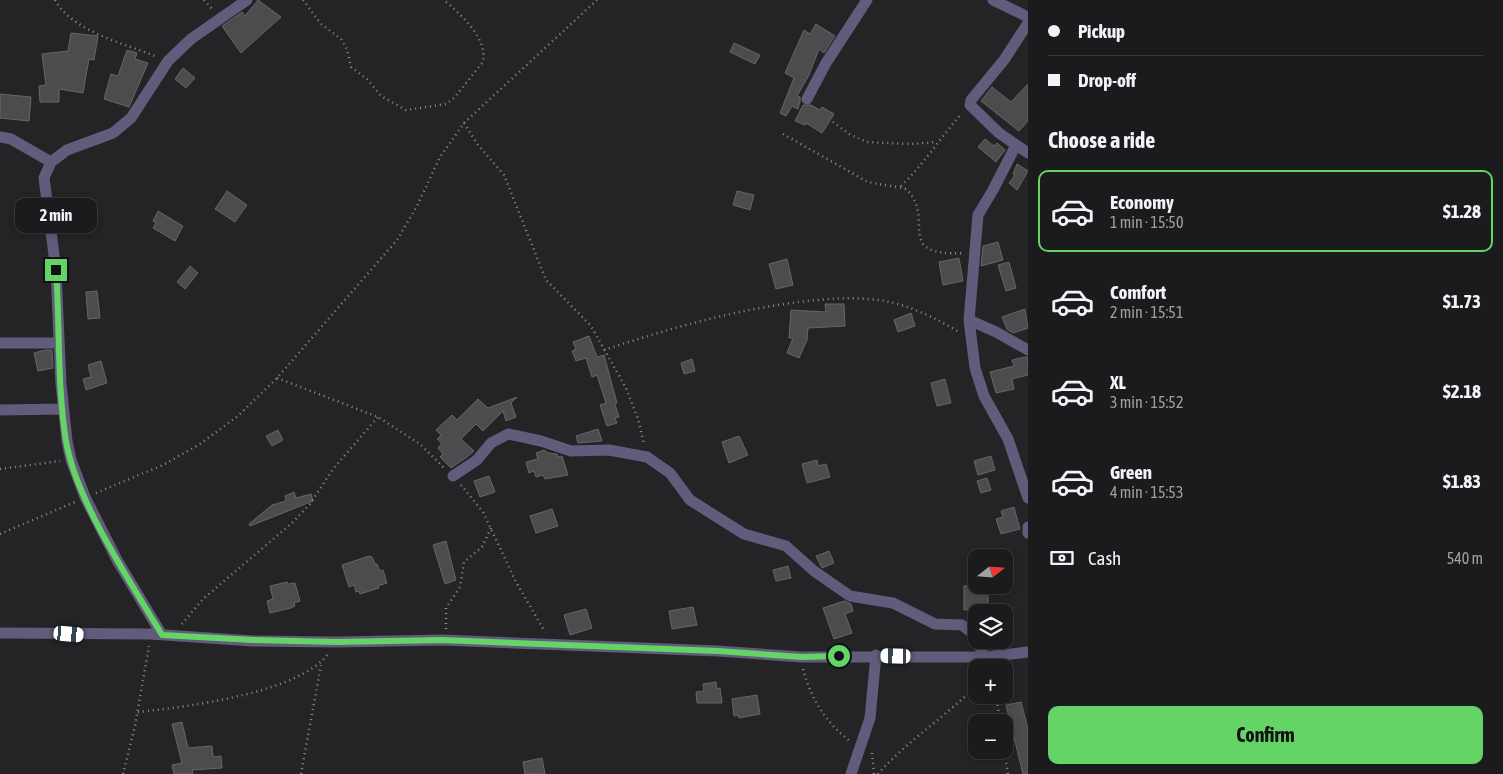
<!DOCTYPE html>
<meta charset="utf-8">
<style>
body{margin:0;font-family:"Asap Condensed",sans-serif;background:#282729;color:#f1f3f6;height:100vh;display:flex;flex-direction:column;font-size:19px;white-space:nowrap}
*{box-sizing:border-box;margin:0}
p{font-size:16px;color:#a0a1a3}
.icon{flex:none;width:28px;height:28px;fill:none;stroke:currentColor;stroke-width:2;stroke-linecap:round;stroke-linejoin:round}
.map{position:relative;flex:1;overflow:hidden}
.drawer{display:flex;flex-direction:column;background:#1b1a1c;width:475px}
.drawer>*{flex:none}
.guide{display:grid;align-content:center;height:110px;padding:0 20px;background:#1b1a1c}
.needle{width:32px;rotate:73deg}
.buttons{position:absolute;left:968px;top:549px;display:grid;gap:10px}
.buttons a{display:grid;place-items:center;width:45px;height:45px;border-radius:10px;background:#1b1a1c;box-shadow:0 2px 8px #0003,0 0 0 1px #39383b;font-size:25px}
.end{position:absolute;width:22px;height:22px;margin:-11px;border:6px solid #65d467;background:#111;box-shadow:0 0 0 2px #111}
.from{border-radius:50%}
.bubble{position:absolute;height:35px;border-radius:10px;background:#1b1a1c;box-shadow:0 2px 8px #0003,0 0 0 1px #39383b;font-size:16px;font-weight:700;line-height:35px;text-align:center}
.car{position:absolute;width:15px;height:30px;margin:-15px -8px;border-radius:6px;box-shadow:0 0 4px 1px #0007;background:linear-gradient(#fff 24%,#345 0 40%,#fff 0 76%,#345 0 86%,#fff 0)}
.guide b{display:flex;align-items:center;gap:18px;height:48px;font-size:19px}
.guide b+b{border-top:1px solid #39383b}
.guide i{width:12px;height:12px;background:#f1f3f6}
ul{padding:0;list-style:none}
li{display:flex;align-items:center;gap:15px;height:82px;margin:0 10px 8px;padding:0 10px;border:2px solid transparent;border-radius:10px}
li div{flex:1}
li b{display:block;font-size:19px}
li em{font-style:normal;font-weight:700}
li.selected{border-color:#65d467}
li>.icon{width:45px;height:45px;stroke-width:1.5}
h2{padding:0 20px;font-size:22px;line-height:60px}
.pay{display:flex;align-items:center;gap:12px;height:55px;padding:0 20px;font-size:19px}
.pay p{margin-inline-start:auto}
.cta{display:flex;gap:10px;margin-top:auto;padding:10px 20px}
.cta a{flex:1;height:58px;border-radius:10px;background:#65d467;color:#111;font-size:20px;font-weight:700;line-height:58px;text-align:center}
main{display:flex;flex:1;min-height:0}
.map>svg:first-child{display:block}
.building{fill:#4c4c4e;stroke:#666668}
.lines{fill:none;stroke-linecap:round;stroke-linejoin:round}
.path{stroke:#8e8e90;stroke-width:2.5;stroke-dasharray:1 4;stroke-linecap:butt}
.street{stroke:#625b7b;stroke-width:11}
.route{stroke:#65d467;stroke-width:6}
</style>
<main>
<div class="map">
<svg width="1028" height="774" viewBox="0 0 1028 774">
<rect width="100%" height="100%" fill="#242326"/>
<path class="building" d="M 258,0 L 281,17 L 241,53 L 222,26 L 242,12 L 245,16 Z
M 816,24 L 835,36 L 824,53 L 819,49 L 809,75 L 797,96 L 800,97 L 800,102 L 798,109 L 792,106 L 786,116 L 780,113 L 794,78 L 785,73 L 804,30 L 810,34 Z
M 71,33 L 98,36 L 94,60 L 89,59 L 83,93 L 59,89 L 59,102 L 40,102 L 39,86 L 46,85 L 42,54 L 68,51 Z
M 734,43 L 760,55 L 755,64 L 730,52 Z
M 127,50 L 137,53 L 135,59 L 148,63 L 129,107 L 104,99 L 111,74 L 118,76 Z
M 183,68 L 195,78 L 186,88 L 175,79 Z
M 1028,84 L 1028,121 L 1019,131 L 981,101 L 992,87 L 1011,102 Z
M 0,94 L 31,97 L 29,121 L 0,118 Z
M 803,105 L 811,105 L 820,110 L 822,107 L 834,114 L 822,133 L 806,123 L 805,125 L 795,121 Z
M 985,139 L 994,146 L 997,143 L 1005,150 L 996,162 L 978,147 Z
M 1017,164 L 1028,171 L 1017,190 L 1009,183 L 1015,175 L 1013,174 Z
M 227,191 L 247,205 L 235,222 L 215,209 Z
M 737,191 L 754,195 L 750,210 L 733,205 Z
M 158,211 L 183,226 L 175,241 L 153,228 L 156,223 L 153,221 Z
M 998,242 L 1003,260 L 981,266 L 983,246 Z
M 959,258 L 963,281 L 943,285 L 939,262 Z
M 787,259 L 793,285 L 776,289 L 769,264 Z
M 1009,262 L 1016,288 L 1006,291 L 998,265 Z
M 190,266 L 198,273 L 185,289 L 177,282 Z
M 97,291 L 100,318 L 88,319 L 86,292 Z
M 825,304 L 844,304 L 845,326 L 808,328 L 807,340 L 799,358 L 787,353 L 793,338 L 789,338 L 791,310 L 826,312 Z
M 1025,309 L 1028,328 L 1013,333 L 1007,329 L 1002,317 Z
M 911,313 L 915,326 L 898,332 L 894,320 Z
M 589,336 L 597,357 L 604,355 L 617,403 L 615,404 L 619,417 L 615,418 L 617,423 L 607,426 L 600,405 L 606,403 L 597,375 L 592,377 L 586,358 L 576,361 L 572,351 L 576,349 L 573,342 Z
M 45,350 L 52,350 L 53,368 L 38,371 L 34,353 Z
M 1025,357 L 1028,357 L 1028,375 L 1012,379 L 1014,389 L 996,393 L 990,372 L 1014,366 L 1012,360 Z
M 692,359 L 695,371 L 684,374 L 681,363 Z
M 101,361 L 107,383 L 86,390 L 83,379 L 91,377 L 88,365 Z
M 945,379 L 951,403 L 937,406 L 931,383 Z
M 517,397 L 511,403 L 516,417 L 506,421 L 503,411 L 483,431 L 476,424 L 461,439 L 474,451 L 467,457 L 451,468 L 440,457 L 443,454 L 438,448 L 442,443 L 437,439 L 441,435 L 436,430 L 452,415 L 457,420 L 478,399 L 488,408 Z
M 598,429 L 602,441 L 578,443 L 576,436 Z
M 278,430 L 283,440 L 272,446 L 266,436 Z
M 739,436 L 748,455 L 729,463 L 722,442 Z
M 544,450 L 548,453 L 557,454 L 558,457 L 562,456 L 568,475 L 545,479 L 543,475 L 536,477 L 534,471 L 529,473 L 526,462 L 538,459 L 536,453 Z
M 991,456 L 995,470 L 978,475 L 974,461 Z
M 817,460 L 818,466 L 826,464 L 830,477 L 807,483 L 802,464 Z
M 489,476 L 495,492 L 480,497 L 474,481 Z
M 987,478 L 991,490 L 981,493 L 977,481 Z
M 294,492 L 296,498 L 311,494 L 313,501 L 250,526 L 249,524 L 272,505 L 286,501 L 285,496 Z
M 1014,507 L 1020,529 L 1001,534 L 996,519 L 1003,517 L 1001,511 Z
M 552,509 L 558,526 L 536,533 L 530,516 Z
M 446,541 L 456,580 L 445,584 L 433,545 Z
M 829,551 L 834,563 L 822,568 L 816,556 Z
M 369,556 L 372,557 L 375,564 L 377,564 L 380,571 L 383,570 L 387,583 L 378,586 L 379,588 L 360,594 L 359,591 L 356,592 L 354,585 L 349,587 L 342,565 Z
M 788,566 L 791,578 L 776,581 L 773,570 Z
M 287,582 L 288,584 L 295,583 L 300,601 L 294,603 L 295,606 L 291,608 L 270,613 L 267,601 L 273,599 L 270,586 Z
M 964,586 L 988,586 L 988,607 L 964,610 Z
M 844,601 L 851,604 L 853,611 L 845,614 L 852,633 L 834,639 L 823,608 Z
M 693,607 L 697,625 L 672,629 L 669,611 Z
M 586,609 L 592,628 L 570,635 L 564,615 Z
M 716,682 L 717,689 L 720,688 L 722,703 L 697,703 L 696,692 L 704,691 L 703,684 Z
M 757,695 L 760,714 L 739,718 L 738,715 L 734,716 L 732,699 Z
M 1021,702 L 1028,729 L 1028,774 L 1023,774 L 1006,705 Z
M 182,722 L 188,748 L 212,746 L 213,757 L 221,756 L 222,768 L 192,770 L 193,774 L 174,774 L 172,765 L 182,763 L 172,724 Z
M 542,758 L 545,774 L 525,774 L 523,762 Z"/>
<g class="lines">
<path class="path" d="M 55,0 C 73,32 124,43 157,57
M 204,0 L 213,10
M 303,0 L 321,24 L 341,39 L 347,49 L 351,67 L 367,79 L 381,96 L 406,110 L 446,104 L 454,98 L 483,62 C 488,38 460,14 444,0
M 833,122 L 849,134 L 867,142 L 911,144 L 937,142
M 464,123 L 478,145 L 504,175 L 546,280 L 591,326 L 626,388 L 638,419 L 644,444
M 783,134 L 866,181 C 875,185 903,186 907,190 C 936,218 892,257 964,253
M 901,186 C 924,164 941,137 962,113
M 604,350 C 671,328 737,309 807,301 C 836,298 865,296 894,303 C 917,309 939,320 959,332
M 277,378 L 378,417 L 420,444 L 445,469
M 0,469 L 60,461
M 461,485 L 483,512 L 516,582 L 545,632
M 96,493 L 163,465 L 200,444 L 238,416 L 277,378 L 397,240 L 417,206 L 440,157 L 464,123 L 597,0
M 0,534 L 75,502
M 182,624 L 203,599 L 292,523 L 310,504 L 333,469 L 378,417
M 446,629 L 446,608 L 460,587 L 464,562 L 482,547 L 491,528
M 803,669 C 811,699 826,723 851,742
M 996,695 L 1000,722
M 138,712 C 186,707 299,693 328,654
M 1004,748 L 1008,774
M 872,753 L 874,774
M 123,774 L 135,726 L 149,646
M 301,774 L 321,665
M 878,774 C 907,741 945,717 976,686"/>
<path class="street" d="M 993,0 L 1028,17
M 1028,23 L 1004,60 L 971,100 L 970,105 L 999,133 L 1028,153
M 807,99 L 826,63 L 867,0
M 0,137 L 11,139 L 51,162
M 1016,145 L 993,190 L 978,215 L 969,320 L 975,368 L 984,396 L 1008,439 L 1028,498
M 969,320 L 996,332 L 1028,350
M 0,343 L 59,343
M 0,410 L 63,409
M 453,476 L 477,460 L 491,443 L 508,434 L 541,441 L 571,451 L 609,450 L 647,457 L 670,473 L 690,500 L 744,534 L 786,546 L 814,571 L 850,596 L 893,603 L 935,624 L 962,625 L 972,633 L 985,657
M 1028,527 L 1028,533
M 0,633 L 150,634 L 253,641 L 337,642 L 442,640 L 718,651 L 802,657 L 985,657 L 1028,652
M 162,635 L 117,560 L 85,497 L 71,460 L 67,441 L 61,384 L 56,270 L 44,178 L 51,162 L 67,150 L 113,133 L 131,118 L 168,61 L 191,39 L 247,0
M 851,774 L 870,718 L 876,655"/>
</g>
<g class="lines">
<path class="route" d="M 56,270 C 60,326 57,385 66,441 C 76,501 130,581 162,635 L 253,640 L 336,642 L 442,640 L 718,651 L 802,657 L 839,656"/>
</g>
</svg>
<div class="buttons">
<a><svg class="needle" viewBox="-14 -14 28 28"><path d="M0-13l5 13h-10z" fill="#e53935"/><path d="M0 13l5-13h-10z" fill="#a0a1a3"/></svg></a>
<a><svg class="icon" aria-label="layers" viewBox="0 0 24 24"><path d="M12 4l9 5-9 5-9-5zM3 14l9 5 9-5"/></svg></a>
<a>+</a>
<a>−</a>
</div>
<i class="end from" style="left:839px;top:656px"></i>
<i class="end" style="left:56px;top:270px"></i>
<div class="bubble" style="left:15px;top:198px;width:82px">2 min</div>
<i class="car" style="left:69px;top:634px;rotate:95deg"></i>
<i class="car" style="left:896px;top:656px;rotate:271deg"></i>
</div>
<section class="drawer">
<div class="guide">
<b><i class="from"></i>Pickup</b>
<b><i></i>Drop-off</b>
</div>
<h2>Choose a ride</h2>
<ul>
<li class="selected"><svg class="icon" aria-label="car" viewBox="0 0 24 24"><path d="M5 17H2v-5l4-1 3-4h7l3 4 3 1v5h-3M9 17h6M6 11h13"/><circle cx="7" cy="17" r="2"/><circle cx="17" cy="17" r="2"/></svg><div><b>Economy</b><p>1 min · 15:50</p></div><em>$1.28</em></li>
<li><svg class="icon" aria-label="car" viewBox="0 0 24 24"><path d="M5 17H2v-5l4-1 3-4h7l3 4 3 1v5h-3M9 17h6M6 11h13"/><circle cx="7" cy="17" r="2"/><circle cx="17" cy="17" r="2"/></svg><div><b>Comfort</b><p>2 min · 15:51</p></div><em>$1.73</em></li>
<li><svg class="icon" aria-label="car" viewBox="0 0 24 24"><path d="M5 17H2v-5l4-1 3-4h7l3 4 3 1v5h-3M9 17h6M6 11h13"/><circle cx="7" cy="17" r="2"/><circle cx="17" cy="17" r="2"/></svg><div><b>XL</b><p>3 min · 15:52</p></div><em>$2.18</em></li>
<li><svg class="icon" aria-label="car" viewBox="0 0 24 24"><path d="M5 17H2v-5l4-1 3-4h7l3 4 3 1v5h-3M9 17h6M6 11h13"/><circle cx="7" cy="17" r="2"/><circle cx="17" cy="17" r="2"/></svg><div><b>Green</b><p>4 min · 15:53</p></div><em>$1.83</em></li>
</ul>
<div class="pay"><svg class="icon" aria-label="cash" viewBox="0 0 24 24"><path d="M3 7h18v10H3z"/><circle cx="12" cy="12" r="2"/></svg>Cash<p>540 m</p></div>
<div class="cta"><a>Confirm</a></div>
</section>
</main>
